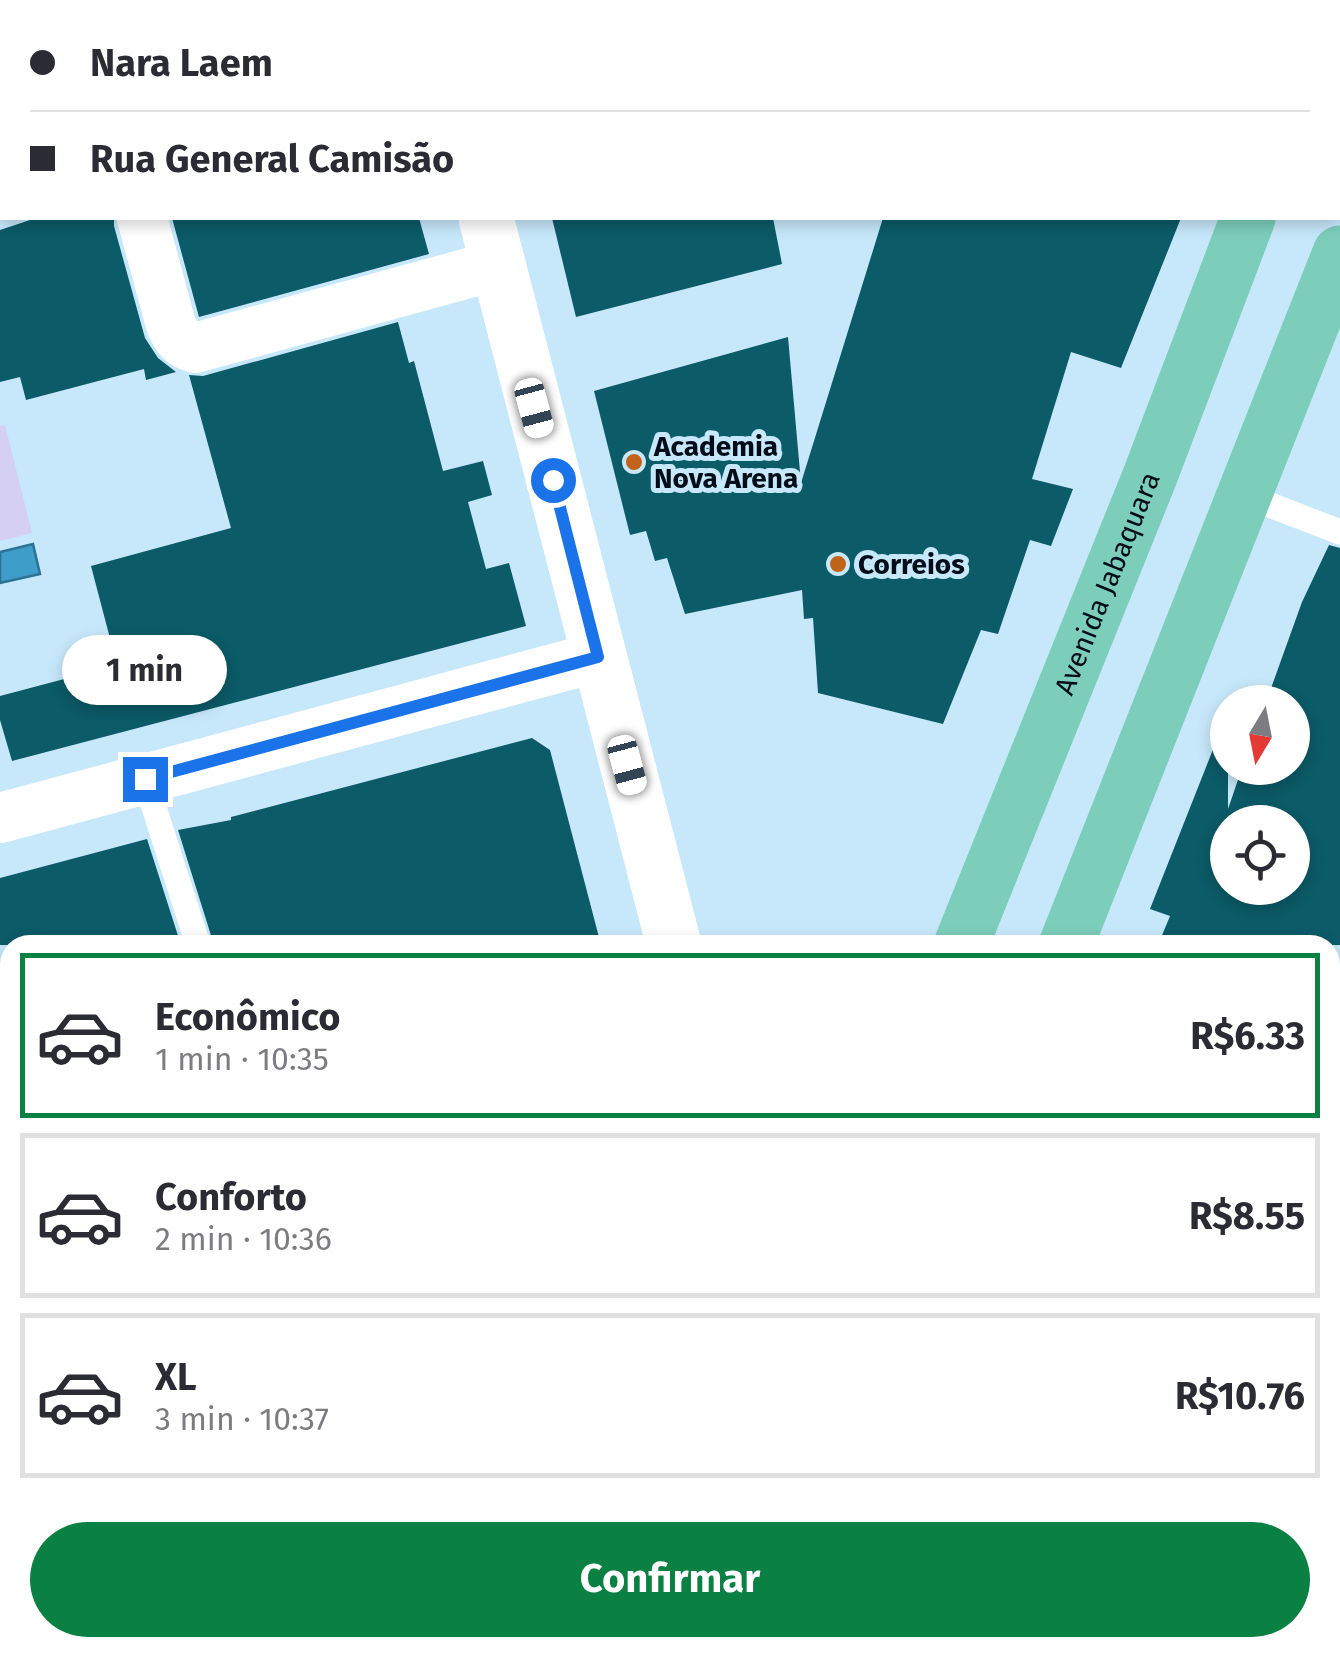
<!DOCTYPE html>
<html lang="pt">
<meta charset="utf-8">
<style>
body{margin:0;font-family:"Fira Sans",sans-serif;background:#f7f7f7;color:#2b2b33;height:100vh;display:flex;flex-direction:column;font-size:38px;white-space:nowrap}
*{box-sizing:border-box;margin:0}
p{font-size:32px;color:#7c7c81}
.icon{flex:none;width:55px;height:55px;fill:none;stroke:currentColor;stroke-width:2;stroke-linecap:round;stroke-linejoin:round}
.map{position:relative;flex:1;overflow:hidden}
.details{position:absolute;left:0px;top:935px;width:1340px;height:722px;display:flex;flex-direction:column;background:#fff;border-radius:30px 30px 0 0;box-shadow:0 5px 15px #0003}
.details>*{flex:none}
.hud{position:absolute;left:0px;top:0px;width:1340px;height:220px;box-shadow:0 5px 15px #0003;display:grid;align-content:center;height:220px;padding:0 30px;background:#fff}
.needle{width:65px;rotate:190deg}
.tools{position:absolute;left:1210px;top:685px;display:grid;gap:20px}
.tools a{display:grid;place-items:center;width:100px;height:100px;border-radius:50%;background:#fff;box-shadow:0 5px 15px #0003;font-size:50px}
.end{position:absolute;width:45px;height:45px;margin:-22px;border:12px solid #1a73e8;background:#fff;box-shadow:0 0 0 5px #fff}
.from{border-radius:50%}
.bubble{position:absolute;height:70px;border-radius:35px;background:#fff;box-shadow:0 5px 15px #0003;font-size:32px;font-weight:700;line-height:70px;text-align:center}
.car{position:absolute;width:30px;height:60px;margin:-30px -15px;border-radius:12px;box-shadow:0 0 8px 2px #0007;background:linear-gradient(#fff 24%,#345 0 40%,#fff 0 76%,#345 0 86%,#fff 0)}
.hud b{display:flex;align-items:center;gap:35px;height:95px;font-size:38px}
.hud b+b{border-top:2px solid #e1e1e2}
.hud i{width:25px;height:25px;background:#2b2b33}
ul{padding:18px 0 0;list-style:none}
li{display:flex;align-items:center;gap:30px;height:165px;margin:0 20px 15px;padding:0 10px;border:5px solid #e1e1e2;border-radius:0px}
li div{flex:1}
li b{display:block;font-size:38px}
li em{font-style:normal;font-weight:700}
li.selected{border-color:#0b8043}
li>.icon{width:90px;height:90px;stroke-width:1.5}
.button{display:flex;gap:20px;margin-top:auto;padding:20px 30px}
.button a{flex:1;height:115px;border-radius:60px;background:#0b8043;color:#fff;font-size:40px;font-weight:700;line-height:115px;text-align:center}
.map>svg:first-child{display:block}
.green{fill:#d5d0f2}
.water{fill:#3e9dc9;stroke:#2b7294;stroke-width:2.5}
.building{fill:#0b5b68;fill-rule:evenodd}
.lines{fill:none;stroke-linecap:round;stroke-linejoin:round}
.service{stroke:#fff;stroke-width:25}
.minor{stroke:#fff;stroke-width:50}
.tertiary{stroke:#fff;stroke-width:55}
.primary{stroke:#7ccebb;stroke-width:55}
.route{stroke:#1a73e8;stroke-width:12}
.poi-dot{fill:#c16319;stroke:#c7e8fb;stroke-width:4}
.labels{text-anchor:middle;stroke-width:10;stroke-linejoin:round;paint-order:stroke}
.poi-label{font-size:28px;font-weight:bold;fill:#000d18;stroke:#c7e8fb;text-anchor:start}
.street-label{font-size:28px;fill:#000d18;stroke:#c7e8fb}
</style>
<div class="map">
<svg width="1340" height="1657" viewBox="0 0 1340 1657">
<rect width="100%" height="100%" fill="#c7e8fb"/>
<path class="green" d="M 5,425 L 32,533 L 0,541 L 0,426 Z"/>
<path class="water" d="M 33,544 L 40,574 L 0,583 L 0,552 Z"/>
<path class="building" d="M 36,218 L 114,218 L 114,226 L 145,338 L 158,358 L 176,372 L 146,380 L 144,369 L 26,400 L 20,377 L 0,382 L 0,230 Z
M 172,218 L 419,218 L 429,254 L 199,317 Z
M 552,218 L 773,218 L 782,264 L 576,317 Z
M 883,218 L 1181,218 L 1121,368 L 1071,352 L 1032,479 L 1073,489 L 1051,546 L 1030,540 L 998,634 L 981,630 L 943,724 L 818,693 L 813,618 L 804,619 L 802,590 L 685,614 L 667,558 L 655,561 L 646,531 L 630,535 L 594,391 L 788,337 L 801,483 Z
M 398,322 L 409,363 L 414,361 L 443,471 L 483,461 L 492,495 L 468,502 L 486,569 L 509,563 L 526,626 L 12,761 L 0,720 L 0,696 L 117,665 L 91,566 L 231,528 L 189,375 L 203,376 Z
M 1329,545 L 1340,548 L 1340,945 L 1158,945 L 1170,916 L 1150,909 L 1225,719 L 1228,719 L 1228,809 L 1242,768 L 1292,768 L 1292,702 L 1266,702 L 1302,602 ZM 1228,822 L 1292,822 L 1292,888 L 1228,888 Z
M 532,738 L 550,750 L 601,945 L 214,945 L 178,830 L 231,820 L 231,817 Z
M 147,839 L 181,945 L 0,945 L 0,878 Z"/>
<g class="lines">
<path class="service" d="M 1244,495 L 1340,532
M 145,779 L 198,945
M 1069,1657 L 1069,1648"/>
<path class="minor" d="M 83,0 L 84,2
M 0,3 L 10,0
M 142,218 L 171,325 C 177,337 181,344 195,348 L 498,265
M 0,818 L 598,657
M 574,1657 L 583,1648"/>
<path class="tertiary" d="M 994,0 L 1002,2
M 460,2 L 461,0
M 1338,143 L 1340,144
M 486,218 L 674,945
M 1330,1561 L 1340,1562"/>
<g class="primary">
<path d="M 1331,2 L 1332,0"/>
<path id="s1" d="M 961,945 L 1150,476 L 1248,218"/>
<path d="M 1066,945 L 1340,253"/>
<path d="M 688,1657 L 690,1648"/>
<path d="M 799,1657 L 802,1648"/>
</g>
</g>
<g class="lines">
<path class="route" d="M 145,779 L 598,657 L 553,480"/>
</g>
<g class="poi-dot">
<circle cx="634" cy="462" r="10"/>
<circle cx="838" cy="564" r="10"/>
</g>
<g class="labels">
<g class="poi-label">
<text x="654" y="456">Academia<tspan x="654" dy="32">Nova Arena</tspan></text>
<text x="858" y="574">Correios</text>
</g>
<g class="street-label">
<text dy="10" stroke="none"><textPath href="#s1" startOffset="390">Avenida Jabaquara</textPath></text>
</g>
</g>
</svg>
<div class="tools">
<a><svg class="needle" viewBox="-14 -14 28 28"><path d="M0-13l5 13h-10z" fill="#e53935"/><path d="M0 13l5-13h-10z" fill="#7c7c81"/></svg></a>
<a><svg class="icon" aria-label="locate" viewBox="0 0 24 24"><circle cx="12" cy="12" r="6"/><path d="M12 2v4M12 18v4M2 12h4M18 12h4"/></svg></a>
</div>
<i class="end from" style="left:553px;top:480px"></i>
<i class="end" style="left:145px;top:779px"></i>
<div class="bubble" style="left:62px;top:635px;width:165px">1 min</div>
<i class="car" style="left:534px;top:408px;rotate:165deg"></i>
<i class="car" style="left:627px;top:765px;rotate:165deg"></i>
<div class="hud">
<b><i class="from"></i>Nara Laem</b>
<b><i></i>Rua General Camisão</b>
</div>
<section class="details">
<ul>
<li class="selected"><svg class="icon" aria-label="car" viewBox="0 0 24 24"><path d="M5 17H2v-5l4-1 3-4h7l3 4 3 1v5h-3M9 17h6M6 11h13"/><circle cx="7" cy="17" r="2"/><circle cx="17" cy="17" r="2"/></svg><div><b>Econômico</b><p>1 min · 10:35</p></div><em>R$6.33</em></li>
<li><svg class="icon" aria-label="car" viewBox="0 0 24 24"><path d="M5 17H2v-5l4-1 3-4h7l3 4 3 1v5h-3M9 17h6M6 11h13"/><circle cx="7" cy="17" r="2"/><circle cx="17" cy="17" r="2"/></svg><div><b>Conforto</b><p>2 min · 10:36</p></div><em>R$8.55</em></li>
<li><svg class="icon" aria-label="car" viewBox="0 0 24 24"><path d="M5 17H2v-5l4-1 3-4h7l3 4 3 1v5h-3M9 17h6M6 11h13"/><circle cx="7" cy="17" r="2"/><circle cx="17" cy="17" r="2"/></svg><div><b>XL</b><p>3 min · 10:37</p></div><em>R$10.76</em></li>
</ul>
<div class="button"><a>Confirmar</a></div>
</section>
</div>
